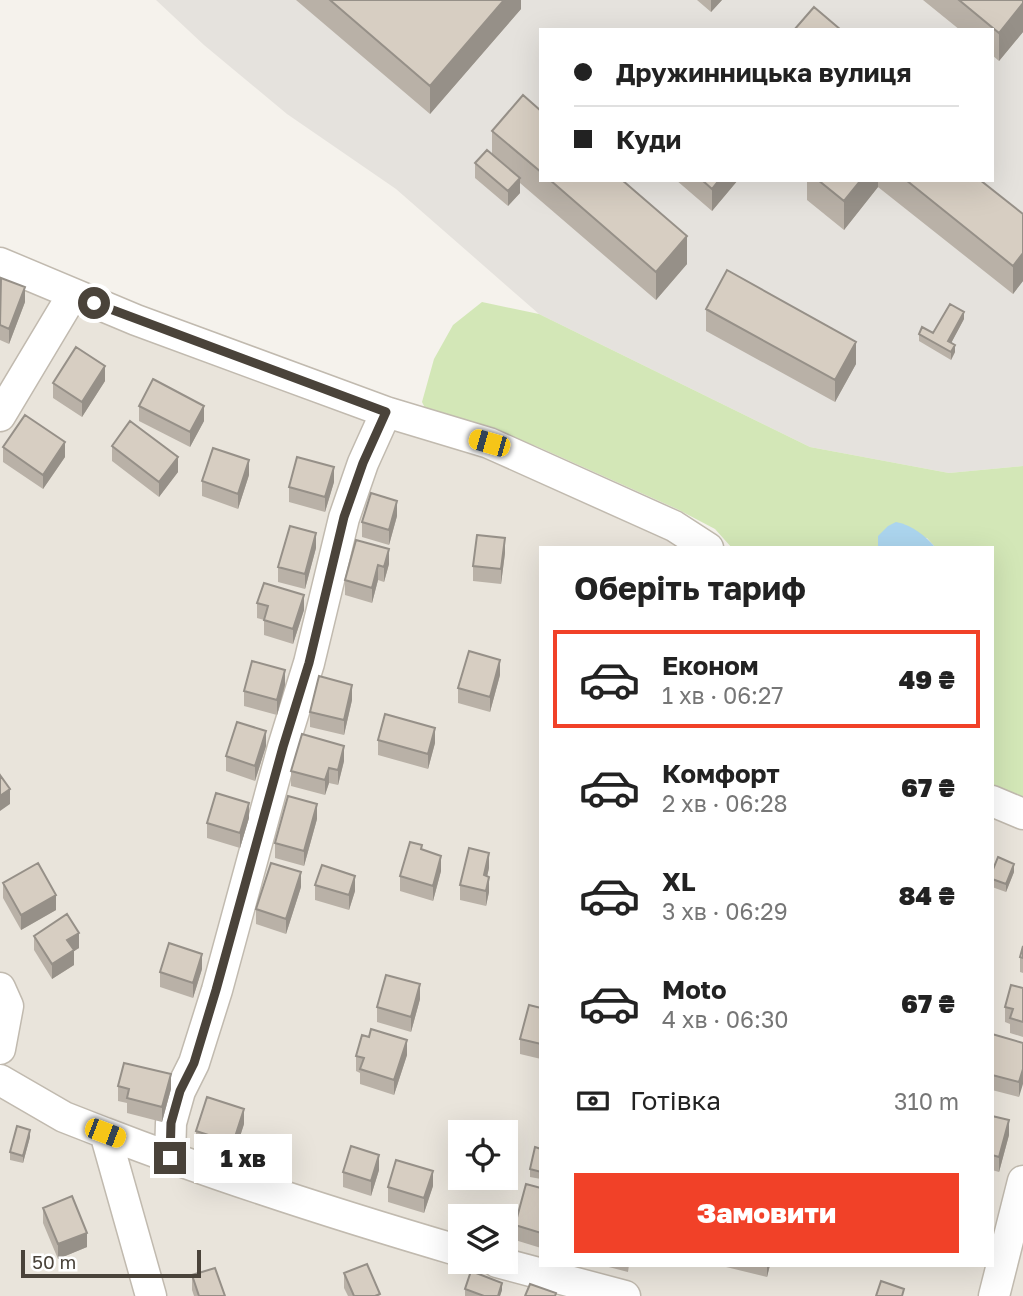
<!DOCTYPE html>
<html lang="uk">
<meta charset="utf-8">
<style>
body{margin:0;font-family:"Golos Text",sans-serif;background:#f2f2f2;color:#222;height:100vh;display:flex;flex-direction:column;font-size:26px;white-space:nowrap}
*{box-sizing:border-box;margin:0}
p{font-size:23px;color:#767676}
.icon{flex:none;width:38px;height:38px;fill:none;stroke:currentColor;stroke-width:2;stroke-linecap:round;stroke-linejoin:round}
.map{position:relative;flex:1;overflow:hidden}
.panel{position:absolute;left:539px;top:546px;width:455px;height:721px;display:flex;flex-direction:column;background:#fff;border-radius:0px;box-shadow:0 7px 28px #0002}
.panel>*{flex:none}
.guide{position:absolute;left:539px;top:28px;width:455px;height:154px;border-radius:0px;box-shadow:0 7px 28px #0002;display:grid;align-content:center;height:154px;padding:0 35px;background:#fff}
.controls{position:absolute;left:448px;top:1120px;display:grid;gap:14px}
.controls a{display:grid;place-items:center;width:70px;height:70px;border-radius:0px;background:#fff;box-shadow:0 7px 28px #0002;font-size:35px}
.scale{position:absolute;left:21px;bottom:18px;width:180px;box-sizing:border-box;padding-left:7px;border:4px solid #4a433a;border-top:0;font-size:19px;line-height:24px;white-space:nowrap;color:#4a433a;-webkit-text-stroke:5px #fff;paint-order:stroke}
.end{position:absolute;width:32px;height:32px;margin:-16px;border:9px solid #4a433a;background:#fff;box-shadow:0 0 0 4px #fff}
.from{border-radius:50%}
.bubble{position:absolute;height:49px;border-radius:0px;background:#fff;box-shadow:0 7px 28px #0002;font-size:23px;font-weight:800;line-height:49px;text-align:center}
.car{position:absolute;width:21px;height:42px;margin:-21px -10px;border-radius:9px;box-shadow:0 0 5px 2px #0007;background:linear-gradient(#f5c518 24%,#345 0 40%,#f5c518 0 76%,#345 0 86%,#f5c518 0)}
.guide b{display:flex;align-items:center;gap:24px;height:66px;font-size:26px}
.guide b+b{border-top:2px solid #e0e0e0}
.guide i{width:18px;height:18px;background:#222}
ul{padding:0;list-style:none}
li{display:flex;align-items:center;gap:21px;height:98px;margin:0 14px 10px;padding:0 21px;border:4px solid transparent;border-radius:0px}
li div{flex:1}
li b{display:block;font-size:26px}
li em{font-style:normal;font-weight:800}
li.selected{border-color:#f14128}
li>.icon{width:63px;height:63px;stroke-width:1.5}
h2{padding:0 35px;font-size:32px;line-height:84px}
.pay{display:flex;align-items:center;gap:18px;height:77px;padding:0 35px;font-size:26px}
.pay p{margin-inline-start:auto}
.action{display:flex;gap:14px;margin-top:auto;padding:14px 35px}
.action a{flex:1;height:80px;border-radius:0px;background:#f14128;color:#fff;font-size:28px;font-weight:800;line-height:80px;text-align:center}
.map>svg:first-child{display:block}
.residential{fill:#e9e4db;fill-rule:evenodd}
.industrial{fill:#e5e2dd;fill-rule:evenodd}
.green{fill:#d3e7b7}
.water{fill:#acd5ee}
.lines{fill:none;stroke-linecap:round;stroke-linejoin:round}
.minor-casing{stroke:#c1baaf;stroke-width:33}
.minor{stroke:#fff;stroke-width:30}
.wall{fill:#b9b1a7}
.shaded-wall{fill:#969088}
.building{fill:#d7cec2;stroke:#969088;stroke-width:2}
.route{stroke:#4a433a;stroke-width:9}
</style>
<div class="map">
<svg width="1023" height="1296" viewBox="0 0 1023 1296">
<rect width="100%" height="100%" fill="#f5f2ec"/>
<path class="residential" d="M 0,278 L 496,457 L 691,548 L 541,548 L 541,1265 L 992,1265 L 992,813 L 1023,826 L 1023,1296 L 0,1296 ZM 460,1132 L 506,1132 L 506,1178 L 460,1178 ZM 460,1216 L 506,1216 L 506,1262 L 460,1262 Z"/>
<path class="industrial" d="M 156,0 L 1023,0 L 1023,466 L 949,473 L 810,447 L 539,314 L 396,189 L 287,114 L 204,45 ZM 541,30 L 992,30 L 992,180 L 541,180 Z"/>
<path class="green" d="M 482,302 L 539,314 L 810,447 L 949,473 L 1023,466 L 1023,803 L 992,789 L 992,548 L 936,548 L 927,538 L 878,536 L 878,548 L 732,548 L 715,529 L 677,509 L 536,446 L 425,408 L 422,402 L 434,359 L 453,325 Z"/>
<path class="water" d="M 896,522 C 913,525 925,536 936,548 L 878,548 L 878,536 L 888,526 Z"/>
<g class="lines">
<defs>
<path id="minor" d="M 0,263 L 136,320 L 386,412 L 489,443 L 674,526 L 708,548
M 0,416 L 73,294
M 992,801 L 1023,814
M 0,988 L 8,1006 L 0,1049
M 0,1080 L 64,1117 L 105,1133 L 151,1296
M 105,1133 C 221,1178 341,1216 460,1251
M 170,1158 L 171,1123 L 180,1091 L 194,1063 L 217,990 L 283,747 L 309,663 L 344,518 L 363,463 L 386,412
M 497,1262 L 625,1296
M 994,1296 L 1023,1181"/>
</defs>
<use href="#minor" class="minor-casing"/>
<use href="#minor" class="minor"/>
</g>
<path class="wall" d="M 296,0 L 521,0 L 521,9 L 430,114 Z
M 697,0 L 722,0 L 711,12 Z
M 923,0 L 1023,0 L 1023,32 L 999,61 L 992,55 L 992,30 L 960,30 Z
M 541,111 L 541,180 L 622,180 L 687,264 L 656,300 L 520,183 L 520,193 L 508,206 L 475,178 L 475,163 L 492,155 L 492,131 Z
M 676,180 L 738,180 L 712,211 Z
M 807,180 L 980,180 L 1023,214 L 1023,281 L 1013,294 L 878,187 L 844,230 L 807,200 Z
M 0,279 L 25,302 L 9,344 L 0,340 Z
M 706,309 L 856,364 L 835,402 L 706,331 Z
M 964,319 L 951,343 L 955,352 L 951,360 L 919,341 L 919,334 L 933,333 Z
M 105,381 L 82,417 L 53,398 L 53,383 Z
M 139,406 L 204,421 L 190,447 L 139,421 Z
M 112,446 L 178,472 L 159,497 L 112,461 Z
M 3,447 L 65,457 L 43,489 L 3,462 Z
M 249,475 L 238,509 L 202,496 L 202,481 Z
M 334,482 L 325,512 L 289,502 L 289,487 Z
M 397,516 L 389,545 L 362,537 L 362,522 Z
M 356,540 L 389,564 L 384,582 L 378,580 L 372,603 L 345,595 L 345,580 Z
M 316,548 L 305,589 L 278,582 L 278,567 Z
M 505,553 L 501,584 L 473,581 L 473,566 Z
M 257,603 L 304,610 L 293,644 L 264,635 L 264,620 L 257,618 Z
M 500,675 L 490,712 L 458,703 L 458,688 Z
M 285,685 L 277,715 L 244,706 L 244,691 Z
M 352,700 L 344,735 L 310,727 L 310,712 Z
M 378,740 L 435,743 L 428,769 L 378,755 Z
M 266,746 L 255,781 L 226,771 L 226,756 Z
M 344,761 L 338,785 L 329,783 L 325,795 L 291,786 L 291,771 Z
M 249,818 L 240,848 L 207,838 L 207,823 Z
M 317,819 L 304,866 L 275,858 L 275,843 Z
M 422,850 L 441,871 L 433,901 L 400,891 L 400,876 Z
M 489,868 L 487,876 L 489,892 L 486,906 L 460,900 L 460,885 Z
M 992,872 L 1014,872 L 1006,892 L 992,887 Z
M 3,883 L 56,910 L 21,930 L 3,898 Z
M 315,885 L 355,891 L 349,910 L 315,900 Z
M 301,887 L 286,934 L 256,924 L 256,909 Z
M 34,936 L 79,948 L 74,951 L 74,965 L 52,979 L 34,950 Z
M 1023,946 L 1023,973 L 1020,972 L 1020,957 Z
M 202,969 L 193,998 L 160,987 L 160,972 Z
M 1023,988 L 1023,1037 L 1010,1033 L 1010,1024 L 1005,1022 L 1005,1007 Z
M 420,999 L 411,1032 L 377,1022 L 377,1007 Z
M 541,1007 L 541,1059 L 520,1054 L 520,1039 Z
M 992,1034 L 1023,1043 L 1019,1097 L 992,1090 Z
M 407,1055 L 394,1095 L 360,1084 L 360,1073 L 356,1071 L 356,1056 Z
M 118,1086 L 171,1089 L 162,1122 L 127,1113 L 127,1103 L 118,1101 Z
M 992,1116 L 1009,1135 L 999,1172 L 992,1170 Z
M 244,1124 L 233,1158 L 196,1146 L 196,1131 Z
M 30,1137 L 23,1163 L 10,1160 L 10,1152 Z
M 541,1149 L 541,1179 L 530,1177 L 530,1169 Z
M 379,1170 L 371,1196 L 343,1187 L 343,1172 Z
M 433,1186 L 424,1213 L 388,1202 L 388,1187 Z
M 541,1188 L 541,1248 L 515,1240 L 515,1225 Z
M 43,1208 L 87,1247 L 58,1259 L 43,1223 Z
M 601,1265 L 629,1265 L 628,1272 Z
M 726,1265 L 770,1265 L 767,1277 L 726,1267 Z
M 344,1273 L 380,1296 L 348,1296 L 344,1288 Z
M 192,1275 L 225,1296 L 194,1296 L 192,1290 Z
M 465,1289 L 502,1290 L 500,1296 L 465,1296 Z"/>
<path class="shaded-wall" d="M 504,0 L 521,0 L 521,9 L 430,114 L 430,86 Z
M 711,0 L 722,0 L 711,12 Z
M 1023,3 L 1023,32 L 999,61 L 999,33 Z
M 520,178 L 520,193 L 508,206 L 508,191 Z
M 719,180 L 738,180 L 712,211 L 712,189 Z
M 861,180 L 878,180 L 878,187 L 844,230 L 844,201 Z
M 687,236 L 687,264 L 656,300 L 656,272 Z
M 1023,253 L 1023,281 L 1013,294 L 1013,266 Z
M 25,287 L 25,302 L 9,344 L 9,329 Z
M 964,312 L 964,319 L 948,349 L 948,341 Z
M 856,342 L 856,364 L 835,402 L 835,380 Z
M 955,345 L 955,352 L 951,360 L 951,352 Z
M 105,366 L 105,381 L 82,417 L 82,402 Z
M 204,406 L 204,421 L 190,447 L 190,432 Z
M 65,442 L 65,457 L 43,489 L 43,475 Z
M 178,457 L 178,472 L 159,497 L 159,482 Z
M 249,460 L 249,475 L 238,509 L 238,494 Z
M 334,467 L 334,482 L 325,512 L 325,497 Z
M 397,501 L 397,516 L 389,545 L 389,530 Z
M 316,533 L 316,548 L 305,589 L 305,574 Z
M 505,538 L 505,553 L 501,584 L 501,569 Z
M 389,549 L 389,564 L 384,582 L 384,567 Z
M 378,565 L 378,580 L 372,603 L 372,588 Z
M 304,595 L 304,610 L 293,644 L 293,629 Z
M 500,660 L 500,675 L 490,712 L 490,697 Z
M 285,670 L 285,685 L 277,715 L 277,700 Z
M 352,685 L 352,700 L 344,735 L 344,720 Z
M 435,728 L 435,743 L 428,769 L 428,754 Z
M 266,731 L 266,746 L 255,781 L 255,766 Z
M 344,746 L 344,761 L 338,785 L 338,770 Z
M 329,768 L 329,783 L 325,795 L 325,780 Z
M 10,789 L 10,804 L 0,811 L 0,796 Z
M 249,803 L 249,818 L 240,848 L 240,833 Z
M 317,804 L 317,819 L 304,866 L 304,851 Z
M 489,853 L 489,868 L 484,890 L 484,875 Z
M 441,856 L 441,871 L 433,901 L 433,886 Z
M 1014,864 L 1014,872 L 1006,892 L 1006,884 Z
M 301,872 L 301,887 L 286,934 L 286,919 Z
M 355,876 L 355,891 L 349,910 L 349,895 Z
M 489,877 L 489,892 L 486,906 L 486,891 Z
M 56,895 L 56,910 L 21,930 L 21,915 Z
M 79,933 L 79,948 L 74,951 L 74,965 L 52,979 L 52,964 L 67,940 Z
M 202,954 L 202,969 L 193,998 L 193,983 Z
M 420,984 L 420,999 L 411,1032 L 411,1017 Z
M 407,1040 L 407,1055 L 394,1095 L 394,1080 Z
M 1023,1069 L 1023,1084 L 1019,1097 L 1019,1082 Z
M 171,1074 L 171,1089 L 162,1122 L 162,1107 Z
M 244,1109 L 244,1124 L 233,1158 L 233,1143 Z
M 1009,1120 L 1009,1135 L 999,1172 L 999,1157 Z
M 30,1130 L 30,1137 L 23,1163 L 23,1156 Z
M 379,1155 L 379,1170 L 371,1196 L 371,1181 Z
M 433,1171 L 433,1186 L 424,1213 L 424,1198 Z
M 87,1233 L 87,1247 L 58,1259 L 58,1244 Z
M 767,1265 L 770,1265 L 767,1277 Z
M 502,1283 L 502,1290 L 500,1296 L 498,1296 Z"/>
<path class="building" d="M 330,0 L 504,0 L 430,86 Z
M 959,0 L 1023,0 L 1023,3 L 999,33 Z
M 814,7 L 841,30 L 794,30 Z
M 523,95 L 541,111 L 541,172 L 492,131 Z
M 487,150 L 520,178 L 508,191 L 475,163 Z
M 550,180 L 622,180 L 687,236 L 656,272 Z
M 702,180 L 719,180 L 712,189 Z
M 818,180 L 861,180 L 844,201 Z
M 906,180 L 980,180 L 1023,214 L 1023,253 L 1013,266 Z
M 727,270 L 856,342 L 835,380 L 706,309 Z
M 1,278 L 25,287 L 9,329 L 0,325 Z
M 950,304 L 964,312 L 948,341 L 955,345 L 951,352 L 919,334 L 922,327 L 933,333 Z
M 76,347 L 105,366 L 82,402 L 53,383 Z
M 153,379 L 204,406 L 190,432 L 139,406 Z
M 25,415 L 65,442 L 43,475 L 3,447 Z
M 130,421 L 178,457 L 159,482 L 112,446 Z
M 213,448 L 249,460 L 238,494 L 202,481 Z
M 297,457 L 334,467 L 325,497 L 289,487 Z
M 371,493 L 397,501 L 389,530 L 362,522 Z
M 290,526 L 316,533 L 305,574 L 278,567 Z
M 477,535 L 505,538 L 501,569 L 473,566 Z
M 356,540 L 389,549 L 384,567 L 378,565 L 372,588 L 345,580 Z
M 264,583 L 304,595 L 293,629 L 264,620 L 268,606 L 257,603 Z
M 469,651 L 500,660 L 490,697 L 458,688 Z
M 252,661 L 285,670 L 277,700 L 244,691 Z
M 319,676 L 352,685 L 344,720 L 310,712 Z
M 385,714 L 435,728 L 428,754 L 378,740 Z
M 237,722 L 266,731 L 255,766 L 226,756 Z
M 302,734 L 344,746 L 338,770 L 329,768 L 325,780 L 291,771 Z
M 0,775 L 10,789 L 0,796 Z
M 216,793 L 249,803 L 240,833 L 207,823 Z
M 288,796 L 317,804 L 304,851 L 275,843 Z
M 410,842 L 422,845 L 421,849 L 441,856 L 433,886 L 400,876 Z
M 469,848 L 489,853 L 484,875 L 489,877 L 486,891 L 460,885 Z
M 998,857 L 1014,864 L 1006,884 L 992,879 L 992,872 Z
M 38,863 L 56,895 L 21,915 L 3,883 Z
M 271,863 L 301,872 L 286,919 L 256,909 Z
M 322,865 L 355,876 L 349,895 L 315,885 Z
M 67,914 L 79,933 L 67,940 L 74,950 L 52,964 L 34,936 Z
M 169,943 L 202,954 L 193,983 L 160,972 Z
M 1023,946 L 1023,958 L 1020,957 Z
M 386,975 L 420,984 L 411,1017 L 377,1007 Z
M 1011,985 L 1023,988 L 1023,1022 L 1010,1018 L 1013,1009 L 1005,1007 Z
M 529,1005 L 541,1008 L 541,1007 L 541,1044 L 520,1039 Z
M 371,1029 L 407,1040 L 394,1080 L 360,1069 L 364,1058 L 356,1056 L 362,1035 L 369,1037 Z
M 992,1034 L 1023,1043 L 1023,1069 L 1019,1082 L 992,1075 Z
M 124,1063 L 171,1074 L 162,1107 L 127,1098 L 129,1089 L 118,1086 Z
M 207,1097 L 244,1109 L 233,1143 L 196,1131 Z
M 992,1116 L 1009,1120 L 999,1157 L 992,1155 Z
M 17,1126 L 30,1130 L 23,1156 L 10,1152 Z
M 351,1146 L 379,1155 L 371,1181 L 343,1172 Z
M 535,1147 L 541,1149 L 541,1172 L 530,1169 Z
M 396,1160 L 433,1171 L 424,1198 L 388,1187 Z
M 526,1184 L 541,1188 L 541,1233 L 515,1225 Z
M 72,1196 L 87,1233 L 58,1244 L 43,1208 Z
M 367,1264 L 380,1294 L 375,1296 L 354,1296 L 344,1273 Z
M 215,1268 L 225,1296 L 199,1296 L 192,1275 Z
M 471,1271 L 502,1283 L 498,1296 L 484,1296 L 465,1289 Z
M 881,1281 L 904,1289 L 902,1296 L 876,1296 Z
M 530,1284 L 556,1293 L 555,1296 L 525,1296 Z"/>
<g class="lines">
<path class="route" d="M 94,303 L 386,412 L 363,463 L 344,517 L 309,663 L 283,747 L 216,990 L 194,1063 L 180,1091 L 171,1123 L 170,1158"/>
</g>
</svg>
<div class="controls">
<a><svg class="icon" aria-label="locate" viewBox="0 0 24 24"><circle cx="12" cy="12" r="6"/><path d="M12 2v4M12 18v4M2 12h4M18 12h4"/></svg></a>
<a><svg class="icon" aria-label="layers" viewBox="0 0 24 24"><path d="M12 4l9 5-9 5-9-5zM3 14l9 5 9-5"/></svg></a>
</div>
<div class="scale">50 m</div>
<i class="end from" style="left:94px;top:303px"></i>
<i class="end" style="left:170px;top:1158px"></i>
<div class="bubble" style="left:194px;top:1134px;width:98px">1 хв</div>
<i class="car" style="left:489px;top:443px;rotate:286deg"></i>
<i class="car" style="left:105px;top:1133px;rotate:111deg"></i>
<div class="guide">
<b><i class="from"></i>Дружинницька вулиця</b>
<b><i></i>Куди</b>
</div>
<section class="panel">
<h2>Оберіть тариф</h2>
<ul>
<li class="selected"><svg class="icon" aria-label="car" viewBox="0 0 24 24"><path d="M5 17H2v-5l4-1 3-4h7l3 4 3 1v5h-3M9 17h6M6 11h13"/><circle cx="7" cy="17" r="2"/><circle cx="17" cy="17" r="2"/></svg><div><b>Економ</b><p>1 хв · 06:27</p></div><em>49 ₴</em></li>
<li><svg class="icon" aria-label="car" viewBox="0 0 24 24"><path d="M5 17H2v-5l4-1 3-4h7l3 4 3 1v5h-3M9 17h6M6 11h13"/><circle cx="7" cy="17" r="2"/><circle cx="17" cy="17" r="2"/></svg><div><b>Комфорт</b><p>2 хв · 06:28</p></div><em>67 ₴</em></li>
<li><svg class="icon" aria-label="car" viewBox="0 0 24 24"><path d="M5 17H2v-5l4-1 3-4h7l3 4 3 1v5h-3M9 17h6M6 11h13"/><circle cx="7" cy="17" r="2"/><circle cx="17" cy="17" r="2"/></svg><div><b>XL</b><p>3 хв · 06:29</p></div><em>84 ₴</em></li>
<li><svg class="icon" aria-label="car" viewBox="0 0 24 24"><path d="M5 17H2v-5l4-1 3-4h7l3 4 3 1v5h-3M9 17h6M6 11h13"/><circle cx="7" cy="17" r="2"/><circle cx="17" cy="17" r="2"/></svg><div><b>Moto</b><p>4 хв · 06:30</p></div><em>67 ₴</em></li>
</ul>
<div class="pay"><svg class="icon" aria-label="cash" viewBox="0 0 24 24"><path d="M3 7h18v10H3z"/><circle cx="12" cy="12" r="2"/></svg>Готівка<p>310 m</p></div>
<div class="action"><a>Замовити</a></div>
</section>
</div>
